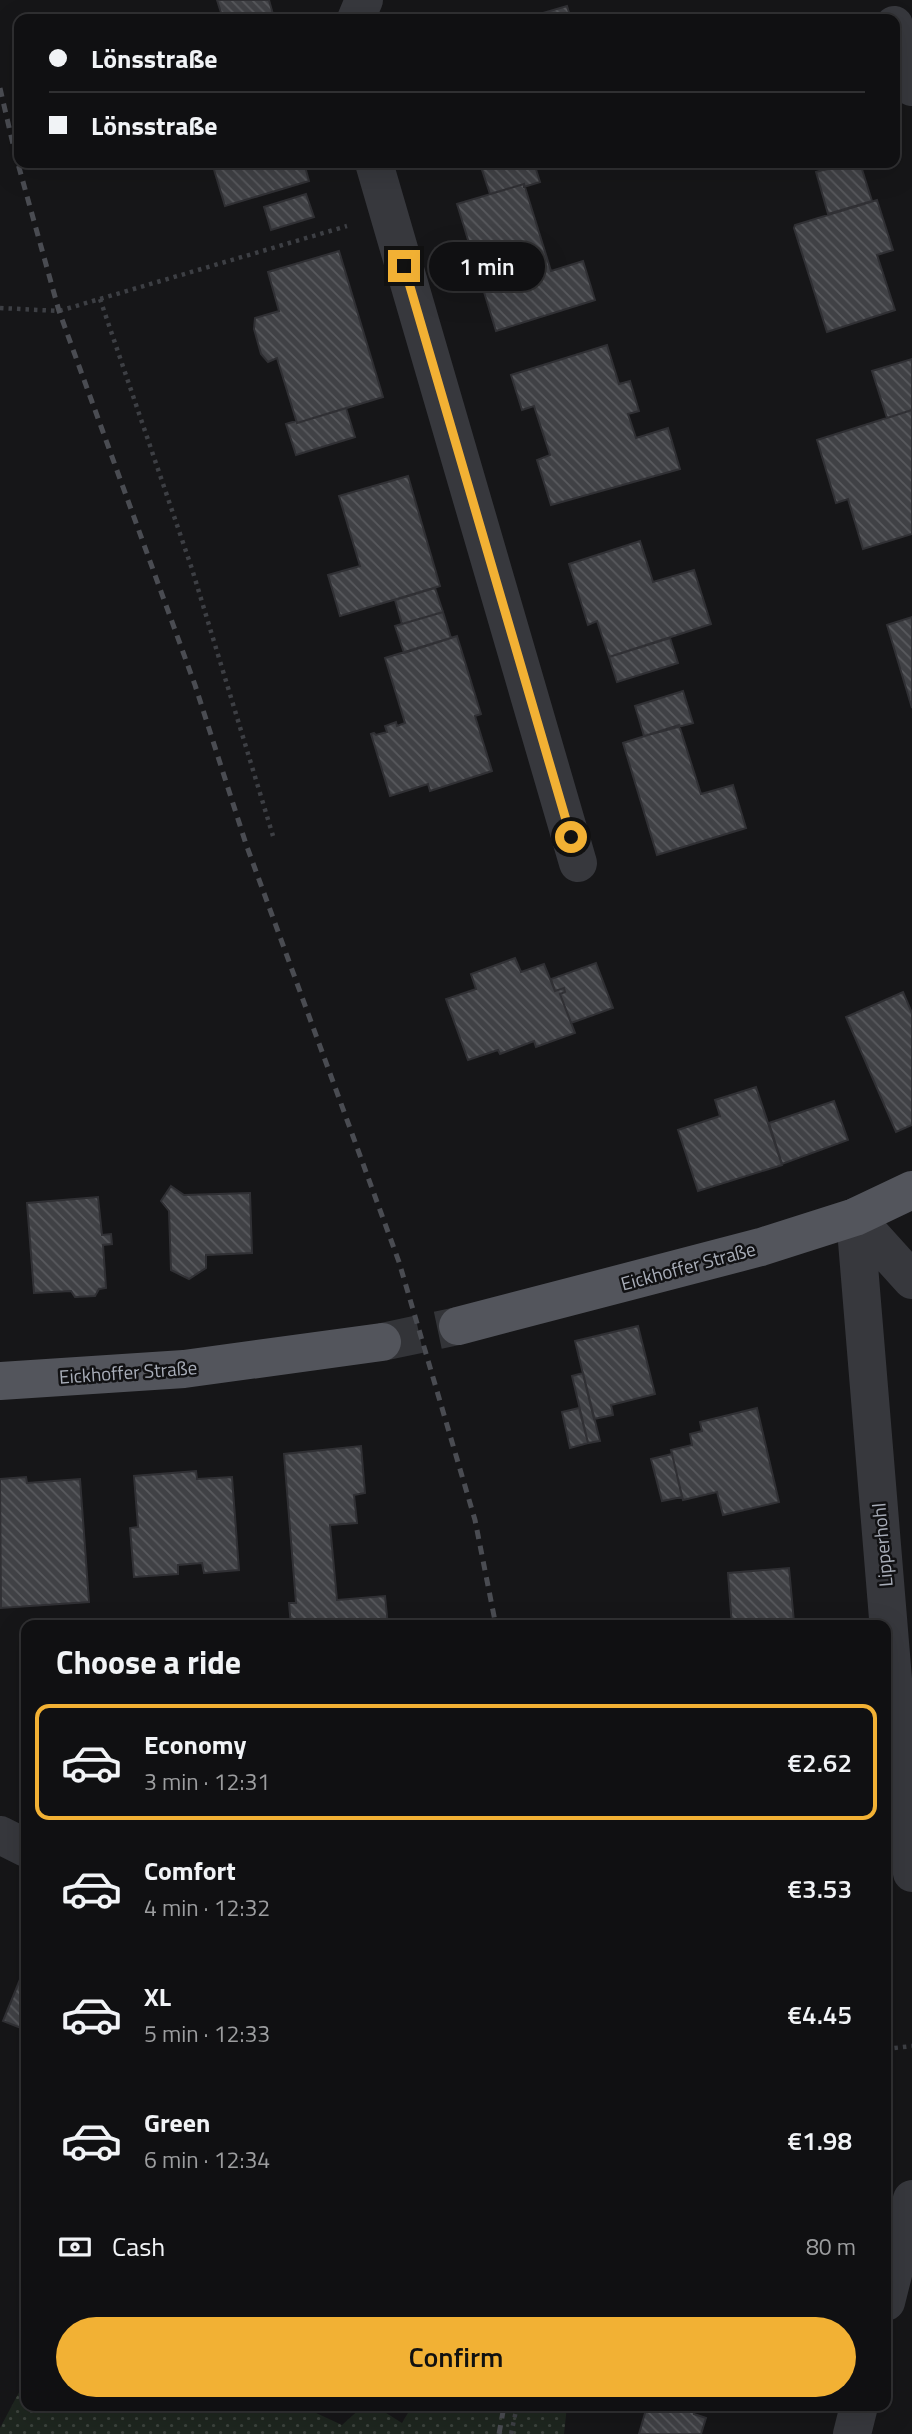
<!DOCTYPE html>
<meta charset="utf-8">
<style>
body{margin:0;font-family:"Titillium Web",sans-serif;background:#1e1e20;color:#f1f3f6;height:100vh;display:flex;flex-direction:column;font-size:26px;white-space:nowrap}
*{box-sizing:border-box;margin:0}
p{font-size:23px;color:#9c9d9f}
.icon{flex:none;width:38px;height:38px;fill:none;stroke:currentColor;stroke-width:2;stroke-linecap:round;stroke-linejoin:round}
.map{position:relative;flex:1;overflow:hidden}
.sheet{position:absolute;left:21px;top:1620px;width:870px;height:791px;display:flex;flex-direction:column;background:#101012;border-radius:14px;box-shadow:0 7px 28px #0002,0 0 0 2px #303032}
.sheet>*{flex:none}
.hud{position:absolute;left:14px;top:14px;width:886px;height:154px;border-radius:14px;box-shadow:0 7px 28px #0002,0 0 0 2px #303032;display:grid;align-content:center;height:154px;padding:0 35px;background:#101012}
.end{position:absolute;width:32px;height:32px;margin:-16px;border:9px solid #f2b134;background:#111;box-shadow:0 0 0 4px #111}
.from{border-radius:50%}
.bubble{position:absolute;height:49px;border-radius:24px;background:#101012;box-shadow:0 7px 28px #0002,0 0 0 2px #303032;font-size:23px;font-weight:600;line-height:49px;text-align:center}
.hud b{display:flex;align-items:center;gap:24px;height:66px;font-size:26px}
.hud b+b{border-top:2px solid #303032}
.hud i{width:18px;height:18px;background:#f1f3f6}
ul{padding:0;list-style:none}
li{display:flex;align-items:center;gap:21px;height:116px;margin:0 14px 10px;padding:0 21px;border:4px solid transparent;border-radius:14px}
li div{flex:1}
li b{display:block;font-size:26px}
li em{font-style:normal;font-weight:600}
li.current{border-color:#f2b134}
li>.icon{width:63px;height:63px;stroke-width:1.5}
h2{padding:0 35px;font-size:32px;line-height:84px}
.pay{display:flex;align-items:center;gap:18px;height:77px;padding:0 35px;font-size:26px}
.pay p{margin-inline-start:auto}
.button{display:flex;gap:14px;margin-top:auto;padding:14px 35px}
.button a{flex:1;height:80px;border-radius:42px;background:#f2b134;color:#111;font-size:28px;font-weight:600;line-height:80px;text-align:center}
.map>svg:first-child{display:block}
.grass{fill:url(#grass-dots)}
.building{fill:url(#building-back-hatch);stroke:#303034;stroke-width:2}
.lines{fill:none;stroke-linecap:round;stroke-linejoin:round}
.major-tunnel{stroke:#333438;stroke-width:38;stroke-dasharray:38 19;stroke-linecap:butt}
.path{stroke:#3d3f44;stroke-width:4.5;stroke-dasharray:3.5 5;stroke-linecap:butt}
.minor{stroke:#37383d;stroke-width:38}
.major{stroke:#53555c;stroke-width:38}
.rail{stroke:#4a4c52;stroke-width:5;stroke-dasharray:9 7;stroke-linecap:butt}
.route{stroke:#f2b134;stroke-width:9}
.labels{text-anchor:middle;stroke-width:5;stroke-linejoin:round;paint-order:stroke}
.street-label{font-size:19px;fill:#a8adb8;stroke:#111113}
</style>
<div class="map">
<svg width="912" height="2434" viewBox="0 0 912 2434">
<defs>
<pattern id="grass-dots" width="8" height="8" patternUnits="userSpaceOnUse" patternTransform="scale(1.75)"><rect width="8" height="8" fill="#1e261f"/><path d="M2 2h.1M6 6h.1" fill="none" stroke="#3c433d" stroke-width="1.8" stroke-linecap="round"/></pattern>
<pattern id="building-back-hatch" width="6" height="6" patternUnits="userSpaceOnUse" patternTransform="scale(1.75)"><rect width="6" height="6" fill="#404145"/><path d="M-1 5l2 2M0 0l6 6M5-1l2 2" fill="none" stroke="#595a5e"/></pattern>
</defs>
<rect width="100%" height="100%" fill="#161618"/>
<path class="grass" d="M 26,2379 L 26,2406 L 301,2406 L 342,2425 L 363,2406 L 375,2406 L 402,2423 L 412,2406 L 567,2406 L 564,2434 L 0,2434 L 0,2428 Z"/>
<path class="building" d="M 217,0 L 269,0 L 274,18 L 223,19 Z
M 567,6 L 571,19 L 534,19 L 533,16 Z
M 212,163 L 304,163 L 309,181 L 225,206 Z
M 493,163 L 534,163 L 540,182 L 524,187 L 524,184 L 490,194 L 481,167 Z
M 822,163 L 848,163 L 824,170 Z
M 848,163 L 860,163 L 872,201 L 828,214 L 816,172 Z
M 524,184 L 551,271 L 583,261 L 595,300 L 496,331 L 457,204 Z
M 306,194 L 314,217 L 271,230 L 264,207 Z
M 877,200 L 893,250 L 877,255 L 895,310 L 827,332 L 794,228 L 795,225 Z
M 339,251 L 383,397 L 297,423 L 277,358 L 268,362 L 261,354 L 254,329 L 255,318 L 279,311 L 268,272 Z
M 607,345 L 619,384 L 630,381 L 639,411 L 628,414 L 636,438 L 668,428 L 680,469 L 551,505 L 537,460 L 550,455 L 534,406 L 522,410 L 511,375 Z
M 912,359 L 912,410 L 887,418 L 872,371 Z
M 346,408 L 355,437 L 296,455 L 286,424 L 296,421 L 297,423 Z
M 912,410 L 912,534 L 863,549 L 848,499 L 836,503 L 817,440 Z
M 408,476 L 440,586 L 340,616 L 328,575 L 360,566 L 339,496 Z
M 640,541 L 653,582 L 694,570 L 711,624 L 609,657 L 597,621 L 588,625 L 569,564 Z
M 435,588 L 443,612 L 402,624 L 395,600 Z
M 443,612 L 451,638 L 404,653 L 395,626 Z
M 912,617 L 912,708 L 887,625 Z
M 457,636 L 481,714 L 475,716 L 492,771 L 430,791 L 428,784 L 390,796 L 371,734 L 374,733 L 376,735 L 387,732 L 385,726 L 396,722 L 397,726 L 405,723 L 385,658 Z
M 670,638 L 678,663 L 617,682 L 609,657 Z
M 683,691 L 693,723 L 644,736 L 635,706 Z
M 679,725 L 701,794 L 733,785 L 746,828 L 657,855 L 623,743 Z
M 515,958 L 521,972 L 544,964 L 555,991 L 564,988 L 565,992 L 560,994 L 575,1033 L 536,1047 L 534,1041 L 500,1054 L 498,1050 L 468,1060 L 446,999 L 476,989 L 471,974 Z
M 596,963 L 613,1008 L 571,1023 L 560,994 L 565,992 L 564,988 L 555,991 L 551,979 Z
M 903,992 L 912,1013 L 912,1125 L 896,1132 L 846,1017 Z
M 756,1087 L 782,1165 L 698,1191 L 678,1130 L 720,1116 L 715,1100 Z
M 834,1101 L 848,1140 L 782,1164 L 769,1123 Z
M 171,1186 L 184,1195 L 250,1193 L 252,1253 L 206,1255 L 206,1268 L 189,1279 L 171,1270 L 169,1211 L 161,1201 Z
M 98,1197 L 102,1235 L 111,1234 L 112,1244 L 103,1245 L 106,1288 L 99,1289 L 95,1296 L 75,1297 L 71,1291 L 34,1293 L 27,1203 Z
M 638,1326 L 655,1394 L 611,1405 L 613,1415 L 594,1419 L 575,1341 Z
M 583,1373 L 600,1441 L 588,1443 L 572,1376 Z
M 579,1408 L 588,1443 L 570,1448 L 562,1412 Z
M 757,1408 L 779,1502 L 723,1515 L 717,1492 L 683,1500 L 671,1450 L 692,1445 L 690,1434 L 702,1431 L 700,1422 Z
M 361,1446 L 365,1493 L 354,1495 L 357,1523 L 330,1525 L 337,1600 L 385,1596 L 388,1626 L 291,1626 L 289,1603 L 296,1603 L 284,1454 Z
M 672,1454 L 682,1497 L 662,1501 L 651,1459 Z
M 196,1471 L 197,1479 L 232,1477 L 239,1570 L 204,1573 L 202,1563 L 178,1565 L 178,1574 L 134,1577 L 130,1528 L 138,1527 L 134,1476 Z
M 26,1477 L 27,1483 L 80,1479 L 89,1602 L 1,1608 L 0,1479 Z
M 789,1568 L 794,1622 L 797,1622 L 797,1626 L 732,1626 L 728,1573 Z
M 23,1972 L 26,1974 L 26,2030 L 3,2021 Z
M 647,2406 L 696,2406 L 694,2414 L 706,2418 L 701,2434 L 639,2434 Z"/>
<g class="lines">
<path class="major-tunnel" d="M 382,1342 L 458,1326"/>
<path class="path" d="M 100,299 L 192,569 L 273,836
M 0,308 L 59,311 L 347,226
M 886,2049 L 912,2046
M 511,2434 L 517,2406"/>
<path class="minor" d="M 356,19 L 364,0
M 894,25 L 912,87
M 374,163 L 578,863
M 855,1217 L 906,1837 L 912,1873
M 855,1217 L 912,1280
M 0,1835 L 26,1848
M 886,2302 L 912,2199
M 852,2434 L 859,2406"/>
<path class="major" d="M 458,1326 L 761,1247 L 855,1217 L 912,1190
M 0,1381 L 184,1369 L 382,1342"/>
<path class="rail" d="M 0,88 L 15,153 L 59,311 L 195,685 L 246,844 L 399,1262 L 475,1520 L 496,1626
M 499,2434 L 504,2406"/>
</g>
<g class="lines">
<path class="route" d="M 404,266 L 571,837"/>
</g>
<g class="labels">
<g class="street-label">
<text transform="translate(688 1266) rotate(-15)" y="7">Eickhoffer Straße</text>
<text transform="translate(128 1372) rotate(-4)" y="7">Eickhoffer Straße</text>
<text transform="translate(882 1545) rotate(-95)" y="7">Lipperhohl</text>
</g>
</g>
</svg>
<i class="end from" style="left:571px;top:837px"></i>
<i class="end" style="left:404px;top:266px"></i>
<div class="bubble" style="left:429px;top:242px;width:116px">1 min</div>
<div class="hud">
<b><i class="from"></i>Lönsstraße</b>
<b><i></i>Lönsstraße</b>
</div>
<section class="sheet">
<h2>Choose a ride</h2>
<ul>
<li class="current"><svg class="icon" aria-label="car" viewBox="0 0 24 24"><path d="M5 17H2v-5l4-1 3-4h7l3 4 3 1v5h-3M9 17h6M6 11h13"/><circle cx="7" cy="17" r="2"/><circle cx="17" cy="17" r="2"/></svg><div><b>Economy</b><p>3 min · 12:31</p></div><em>€2.62</em></li>
<li><svg class="icon" aria-label="car" viewBox="0 0 24 24"><path d="M5 17H2v-5l4-1 3-4h7l3 4 3 1v5h-3M9 17h6M6 11h13"/><circle cx="7" cy="17" r="2"/><circle cx="17" cy="17" r="2"/></svg><div><b>Comfort</b><p>4 min · 12:32</p></div><em>€3.53</em></li>
<li><svg class="icon" aria-label="car" viewBox="0 0 24 24"><path d="M5 17H2v-5l4-1 3-4h7l3 4 3 1v5h-3M9 17h6M6 11h13"/><circle cx="7" cy="17" r="2"/><circle cx="17" cy="17" r="2"/></svg><div><b>XL</b><p>5 min · 12:33</p></div><em>€4.45</em></li>
<li><svg class="icon" aria-label="car" viewBox="0 0 24 24"><path d="M5 17H2v-5l4-1 3-4h7l3 4 3 1v5h-3M9 17h6M6 11h13"/><circle cx="7" cy="17" r="2"/><circle cx="17" cy="17" r="2"/></svg><div><b>Green</b><p>6 min · 12:34</p></div><em>€1.98</em></li>
</ul>
<div class="pay"><svg class="icon" aria-label="cash" viewBox="0 0 24 24"><path d="M3 7h18v10H3z"/><circle cx="12" cy="12" r="2"/></svg>Cash<p>80 m</p></div>
<div class="button"><a>Confirm</a></div>
</section>
</div>
